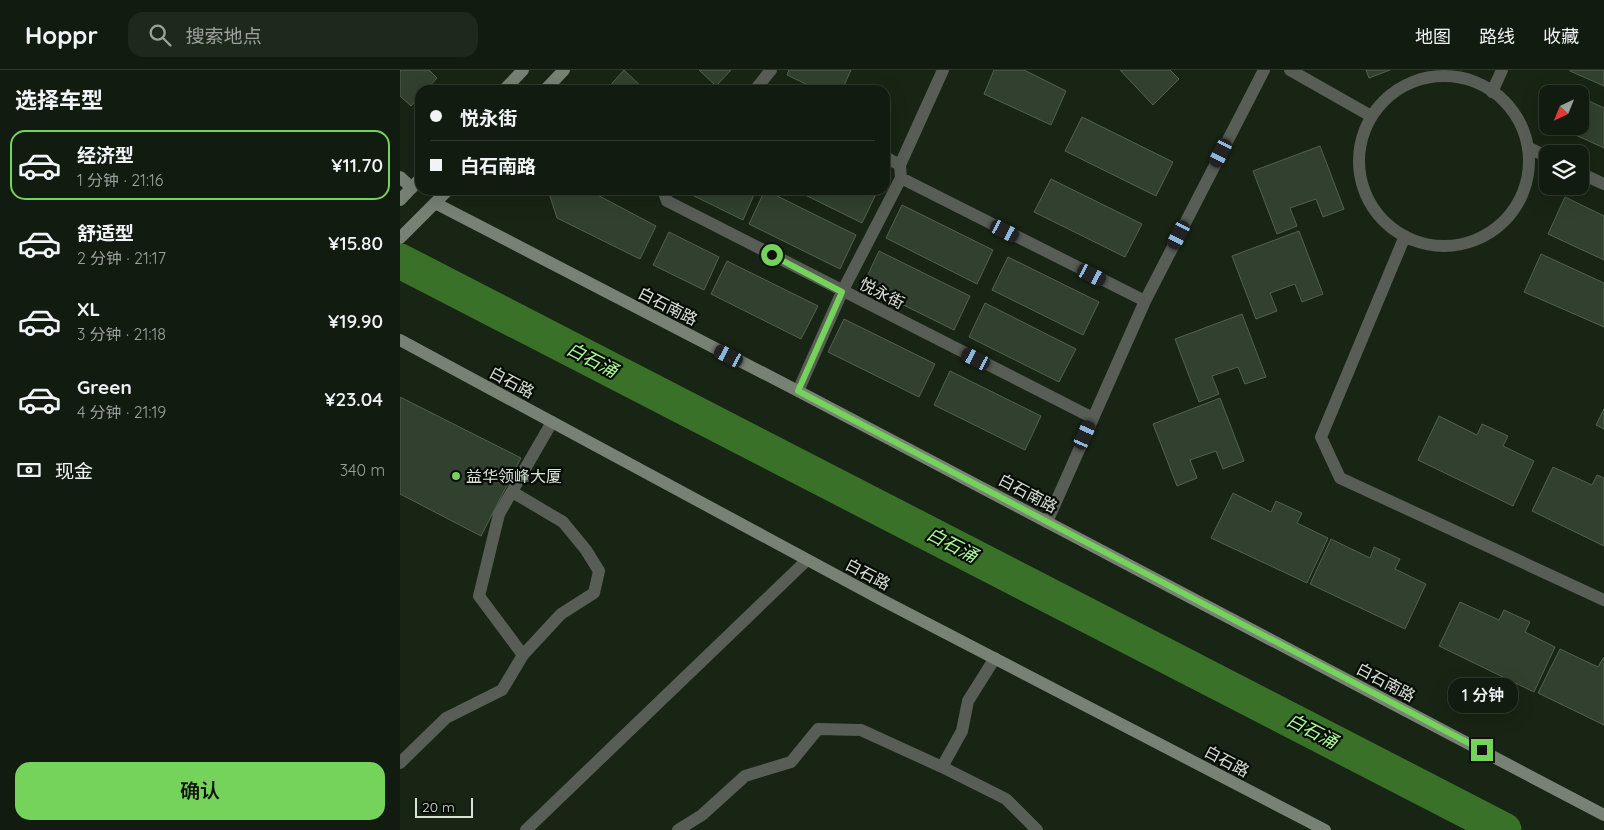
<!DOCTYPE html>
<html lang="zh">
<meta charset="utf-8">
<style>
body{margin:0;font-family:Quicksand,"Noto Sans SC",sans-serif;background:#1f281d;color:#f1f3f6;height:100vh;display:flex;flex-direction:column;font-size:19px;white-space:nowrap}
*{box-sizing:border-box;margin:0}
p{font-size:16px;color:#9ca19e}
.icon{flex:none;width:28px;height:28px;fill:none;stroke:currentColor;stroke-width:2;stroke-linecap:round;stroke-linejoin:round}
.map{position:relative;flex:1;overflow:hidden}
.details{display:flex;flex-direction:column;background:#121b0f;width:400px}
.details>*{flex:none}
.top-card{position:absolute;left:15px;top:15px;width:475px;height:110px;border-radius:15px;box-shadow:0 5px 20px #0002,0 0 0 1px #31392f;display:grid;align-content:center;height:110px;padding:0 15px;background:#121b0f}
.needle{width:32px;rotate:223deg}
.buttons{position:absolute;left:1139px;top:15px;display:grid;gap:10px}
.buttons a{display:grid;place-items:center;width:50px;height:50px;border-radius:10px;background:#121b0f;box-shadow:0 5px 20px #0002,0 0 0 1px #31392f;font-size:25px}
.scale{position:absolute;left:15px;bottom:12px;width:58px;box-sizing:border-box;padding-left:5px;border:2px solid #d9e2d7;border-top:0;font-size:14px;line-height:18px;white-space:nowrap;color:#d9e2d7;-webkit-text-stroke:4px #070c06;paint-order:stroke}
.end{position:absolute;width:22px;height:22px;margin:-11px;border:6px solid #75d25b;background:#111;box-shadow:0 0 0 2px #111}
.from{border-radius:50%}
.bubble{position:absolute;height:35px;border-radius:15px;background:#121b0f;box-shadow:0 5px 20px #0002,0 0 0 1px #31392f;font-size:16px;font-weight:600;line-height:35px;text-align:center}
.car{position:absolute;width:15px;height:30px;margin:-15px -8px;border-radius:6px;box-shadow:0 0 4px 1px #0007;background:linear-gradient(#222 24%,#8ab4d8 0 40%,#222 0 76%,#8ab4d8 0 86%,#222 0)}
.top-card b{display:flex;align-items:center;gap:18px;height:48px;font-size:19px}
.top-card b+b{border-top:1px solid #31392f}
.top-card i{width:12px;height:12px;background:#f1f3f6}
ul{padding:0;list-style:none}
li{display:flex;align-items:center;gap:15px;height:70px;margin:0 10px 8px;padding:0 5px;border:2px solid transparent;border-radius:15px}
li div{flex:1}
li b{display:block;font-size:19px}
li em{font-style:normal;font-weight:600}
li.on{border-color:#75d25b}
li>.icon{width:45px;height:45px;stroke-width:1.5}
h2{padding:0 15px;font-size:22px;line-height:60px}
.pay{display:flex;align-items:center;gap:12px;height:55px;padding:0 15px;font-size:19px}
.pay p{margin-inline-start:auto}
.button{display:flex;gap:10px;margin-top:auto;padding:10px 15px}
.button a{flex:1;height:58px;border-radius:15px;background:#75d25b;color:#111;font-size:20px;font-weight:600;line-height:58px;text-align:center}
header{display:flex;align-items:center;gap:30px;box-sizing:border-box;height:70px;padding:0 25px;background:#121b0f;border-bottom:1px solid #31392f}
header strong{font-size:24px}
nav{display:flex;gap:28px;margin-inline-start:auto;font-size:18px}
.search{width:350px;height:45px;background:#1f281d;display:flex;align-items:center;gap:12px;box-sizing:border-box;padding:0 18px;border-radius:15px;color:#9ca19e;font-size:19px}
main{display:flex;flex:1;min-height:0}
.map>svg:first-child{display:block}
.lines{fill:none;stroke-linecap:round;stroke-linejoin:round}
.river{stroke:#397129;stroke-width:35}
.building{fill:#32402f;stroke:#53624f}
.street{stroke:#585e56;stroke-width:12}
.secondary{stroke:#778174;stroke-width:12}
.route{stroke:#75d25b;stroke-width:6}
.poi-dot{fill:#75d25b;stroke:#070c06;stroke-width:2}
.labels{text-anchor:middle;stroke-width:4.5;stroke-linejoin:round;paint-order:stroke}
.street-label{font-size:16px;fill:#d9e2d7;stroke:#070c06}
.poi-label{font-size:16px;fill:#d9e2d7;stroke:#070c06;text-anchor:start}
.water-label{font-size:18px;font-style:italic;fill:#abfa97;stroke:#070c06}
</style>
<header>
<strong>Hoppr</strong>
<div class="search"><svg class="icon" aria-label="search" viewBox="0 0 24 24"><circle cx="10" cy="10" r="6"/><path d="M15 15l6 6"/></svg>搜索地点</div>
<nav><a>地图</a><a>路线</a><a>收藏</a></nav>
</header>
<main>
<section class="details">
<h2>选择车型</h2>
<ul>
<li class="on"><svg class="icon" aria-label="car" viewBox="0 0 24 24"><path d="M5 17H2v-5l4-1 3-4h7l3 4 3 1v5h-3M9 17h6M6 11h13"/><circle cx="7" cy="17" r="2"/><circle cx="17" cy="17" r="2"/></svg><div><b>经济型</b><p>1 分钟 · 21:16</p></div><em>¥11.70</em></li>
<li><svg class="icon" aria-label="car" viewBox="0 0 24 24"><path d="M5 17H2v-5l4-1 3-4h7l3 4 3 1v5h-3M9 17h6M6 11h13"/><circle cx="7" cy="17" r="2"/><circle cx="17" cy="17" r="2"/></svg><div><b>舒适型</b><p>2 分钟 · 21:17</p></div><em>¥15.80</em></li>
<li><svg class="icon" aria-label="car" viewBox="0 0 24 24"><path d="M5 17H2v-5l4-1 3-4h7l3 4 3 1v5h-3M9 17h6M6 11h13"/><circle cx="7" cy="17" r="2"/><circle cx="17" cy="17" r="2"/></svg><div><b>XL</b><p>3 分钟 · 21:18</p></div><em>¥19.90</em></li>
<li><svg class="icon" aria-label="car" viewBox="0 0 24 24"><path d="M5 17H2v-5l4-1 3-4h7l3 4 3 1v5h-3M9 17h6M6 11h13"/><circle cx="7" cy="17" r="2"/><circle cx="17" cy="17" r="2"/></svg><div><b>Green</b><p>4 分钟 · 21:19</p></div><em>¥23.04</em></li>
</ul>
<div class="pay"><svg class="icon" aria-label="cash" viewBox="0 0 24 24"><path d="M3 7h18v10H3z"/><circle cx="12" cy="12" r="2"/></svg>现金<p>340 m</p></div>
<div class="button"><a>确认</a></div>
</section>
<div class="map">
<svg width="1204" height="760" viewBox="0 0 1204 760">
<rect width="100%" height="100%" fill="#182414"/>
<g class="lines">
<path class="river" d="M 0,191 L 1104,760"/>
</g>
<path class="building" d="M 0,0 L 29,0 L 37,8 L 26,20 L 20,20 L 20,26 L 11,36 L 0,26 Z
M 224,0 L 245,20 L 206,20 Z
M 299,0 L 331,0 L 316,16 Z
M 389,0 L 451,0 L 442,20 L 418,20 L 387,5 Z
M 594,0 L 624,0 L 666,21 L 651,55 L 584,24 Z
M 720,0 L 770,0 L 779,9 L 753,35 Z
M 966,0 L 990,0 L 969,8 Z
M 1204,0 L 1204,16 L 1170,1 L 1170,0 Z
M 1180,27 L 1204,38 L 1204,78 L 1156,56 L 1180,56 Z
M 682,47 L 773,92 L 756,126 L 665,81 Z
M 920,76 L 944,139 L 923,147 L 916,129 L 890,138 L 897,156 L 877,164 L 853,101 Z
M 651,109 L 742,154 L 725,187 L 634,142 Z
M 148,120 L 188,120 L 256,156 L 240,189 L 157,148 Z
M 294,120 L 356,120 L 343,150 L 292,125 Z
M 365,120 L 456,165 L 440,199 L 349,154 Z
M 395,120 L 478,120 L 462,153 Z
M 1165,127 L 1204,146 L 1204,190 L 1148,164 Z
M 502,135 L 593,180 L 577,214 L 486,168 Z
M 899,161 L 923,224 L 902,232 L 895,214 L 870,223 L 877,241 L 856,249 L 832,186 Z
M 269,162 L 319,187 L 304,220 L 253,195 Z
M 479,181 L 570,226 L 554,260 L 463,215 Z
M 1141,184 L 1204,213 L 1204,257 L 1124,222 Z
M 608,187 L 699,232 L 683,265 L 592,220 Z
M 327,191 L 418,236 L 401,269 L 311,224 Z
M 585,233 L 676,279 L 659,312 L 569,267 Z
M 842,244 L 866,307 L 845,314 L 838,297 L 812,306 L 819,324 L 799,332 L 775,269 Z
M 444,249 L 535,294 L 519,327 L 428,282 Z
M 550,301 L 641,346 L 625,380 L 534,335 Z
M 0,327 L 121,388 L 81,466 L 0,424 Z
M 820,328 L 844,391 L 823,399 L 816,381 L 790,390 L 797,408 L 777,416 L 753,354 Z
M 1204,339 L 1204,359 L 1196,355 Z
M 1039,346 L 1077,365 L 1082,354 L 1108,366 L 1103,376 L 1134,391 L 1113,436 L 1018,390 Z
M 1153,397 L 1192,415 L 1197,405 L 1204,408 L 1204,476 L 1132,441 Z
M 833,423 L 871,442 L 876,431 L 902,443 L 897,453 L 928,468 L 907,513 L 811,468 Z
M 931,469 L 970,488 L 974,477 L 1000,489 L 995,499 L 1026,514 L 1005,559 L 910,514 Z
M 1060,532 L 1099,550 L 1104,540 L 1130,552 L 1125,562 L 1155,577 L 1134,622 L 1039,576 Z
M 1160,579 L 1198,597 L 1204,587 L 1204,655 L 1138,623 Z"/>
<g class="lines">
<path class="street" d="M 890,0 L 971,46
M959 91a85 85 0 1 1 170 0a85 85 0 1 1-170 0Z
M 355,20 L 371,0
M 1092,22 L 1102,0
M 1129,78 L 1148,87
M 485,87 L 500,95
M 1180,103 L 1204,114
M 501,108 L 745,231
M 263,120 L 267,131 L 693,348
M 1005,166 L 921,367 L 940,408 L 1204,530
M 398,321 L 442,222 L 501,108 L 500,95 L 543,0
M 647,452 L 745,231 L 864,0
M 123,585 L 79,526 L 99,444 L 152,352
M 0,693 L 46,648 L 102,620 L 123,585 L 161,544 L 194,523 L 199,501 L 186,480 L 163,452 L 114,423
M 542,697 L 562,661 L 568,631 L 595,588
M 126,760 L 407,490
M 278,760 L 302,745 L 345,706 L 391,692 L 418,659 L 461,660 L 542,697 L 606,729 L 637,760"/>
<path class="secondary" d="M 104,20 L 123,0
M 145,20 L 164,0
M 0,107 L 12,118
M 0,130 L 20,109
M 35,133 L 398,321 L 1204,745
M 0,168 L 48,120
M 0,270 L 482,530 L 925,760"/>
</g>
<g class="lines">
<path class="route" d="M 372,185 L 442,222 L 398,321 L 1082,680"/>
</g>
<circle class="poi-dot" cx="56" cy="406" r="5"/>
<g class="labels">
<g class="street-label">
<text transform="translate(482 223) rotate(27)" y="6">悦永街</text>
<text transform="translate(268 236) rotate(27)" y="6">白石南路</text>
<text transform="translate(112 312) rotate(28)" y="6">白石路</text>
<text transform="translate(628 423) rotate(28)" y="6">白石南路</text>
<text transform="translate(468 504) rotate(28)" y="6">白石路</text>
<text transform="translate(986 612) rotate(28)" y="6">白石南路</text>
<text transform="translate(827 691) rotate(28)" y="6">白石路</text>
</g>
<g class="poi-label">
<text x="66" y="412">益华领峰大厦</text>
</g>
<g class="water-label">
<text transform="translate(192 290) rotate(27)" y="6">白石涌</text>
<text transform="translate(552 475) rotate(27)" y="6">白石涌</text>
<text transform="translate(912 661) rotate(27)" y="6">白石涌</text>
</g>
</g>
</svg>
<div class="buttons">
<a><svg class="needle" viewBox="-14 -14 28 28"><path d="M0-13l5 13h-10z" fill="#e53935"/><path d="M0 13l5-13h-10z" fill="#9ca19e"/></svg></a>
<a><svg class="icon" aria-label="layers" viewBox="0 0 24 24"><path d="M12 4l9 5-9 5-9-5zM3 14l9 5 9-5"/></svg></a>
</div>
<div class="scale">20 m</div>
<i class="end from" style="left:372px;top:185px"></i>
<i class="end" style="left:1082px;top:680px"></i>
<div class="bubble" style="left:1048px;top:608px;width:70px">1 分钟</div>
<i class="car" style="left:821px;top:83px;rotate:207deg"></i>
<i class="car" style="left:605px;top:161px;rotate:117deg"></i>
<i class="car" style="left:779px;top:165px;rotate:207deg"></i>
<i class="car" style="left:692px;top:205px;rotate:117deg"></i>
<i class="car" style="left:329px;top:286px;rotate:297deg"></i>
<i class="car" style="left:576px;top:289px;rotate:297deg"></i>
<i class="car" style="left:685px;top:365px;rotate:24deg"></i>
<div class="top-card">
<b><i class="from"></i>悦永街</b>
<b><i></i>白石南路</b>
</div>
</div>
</main>
